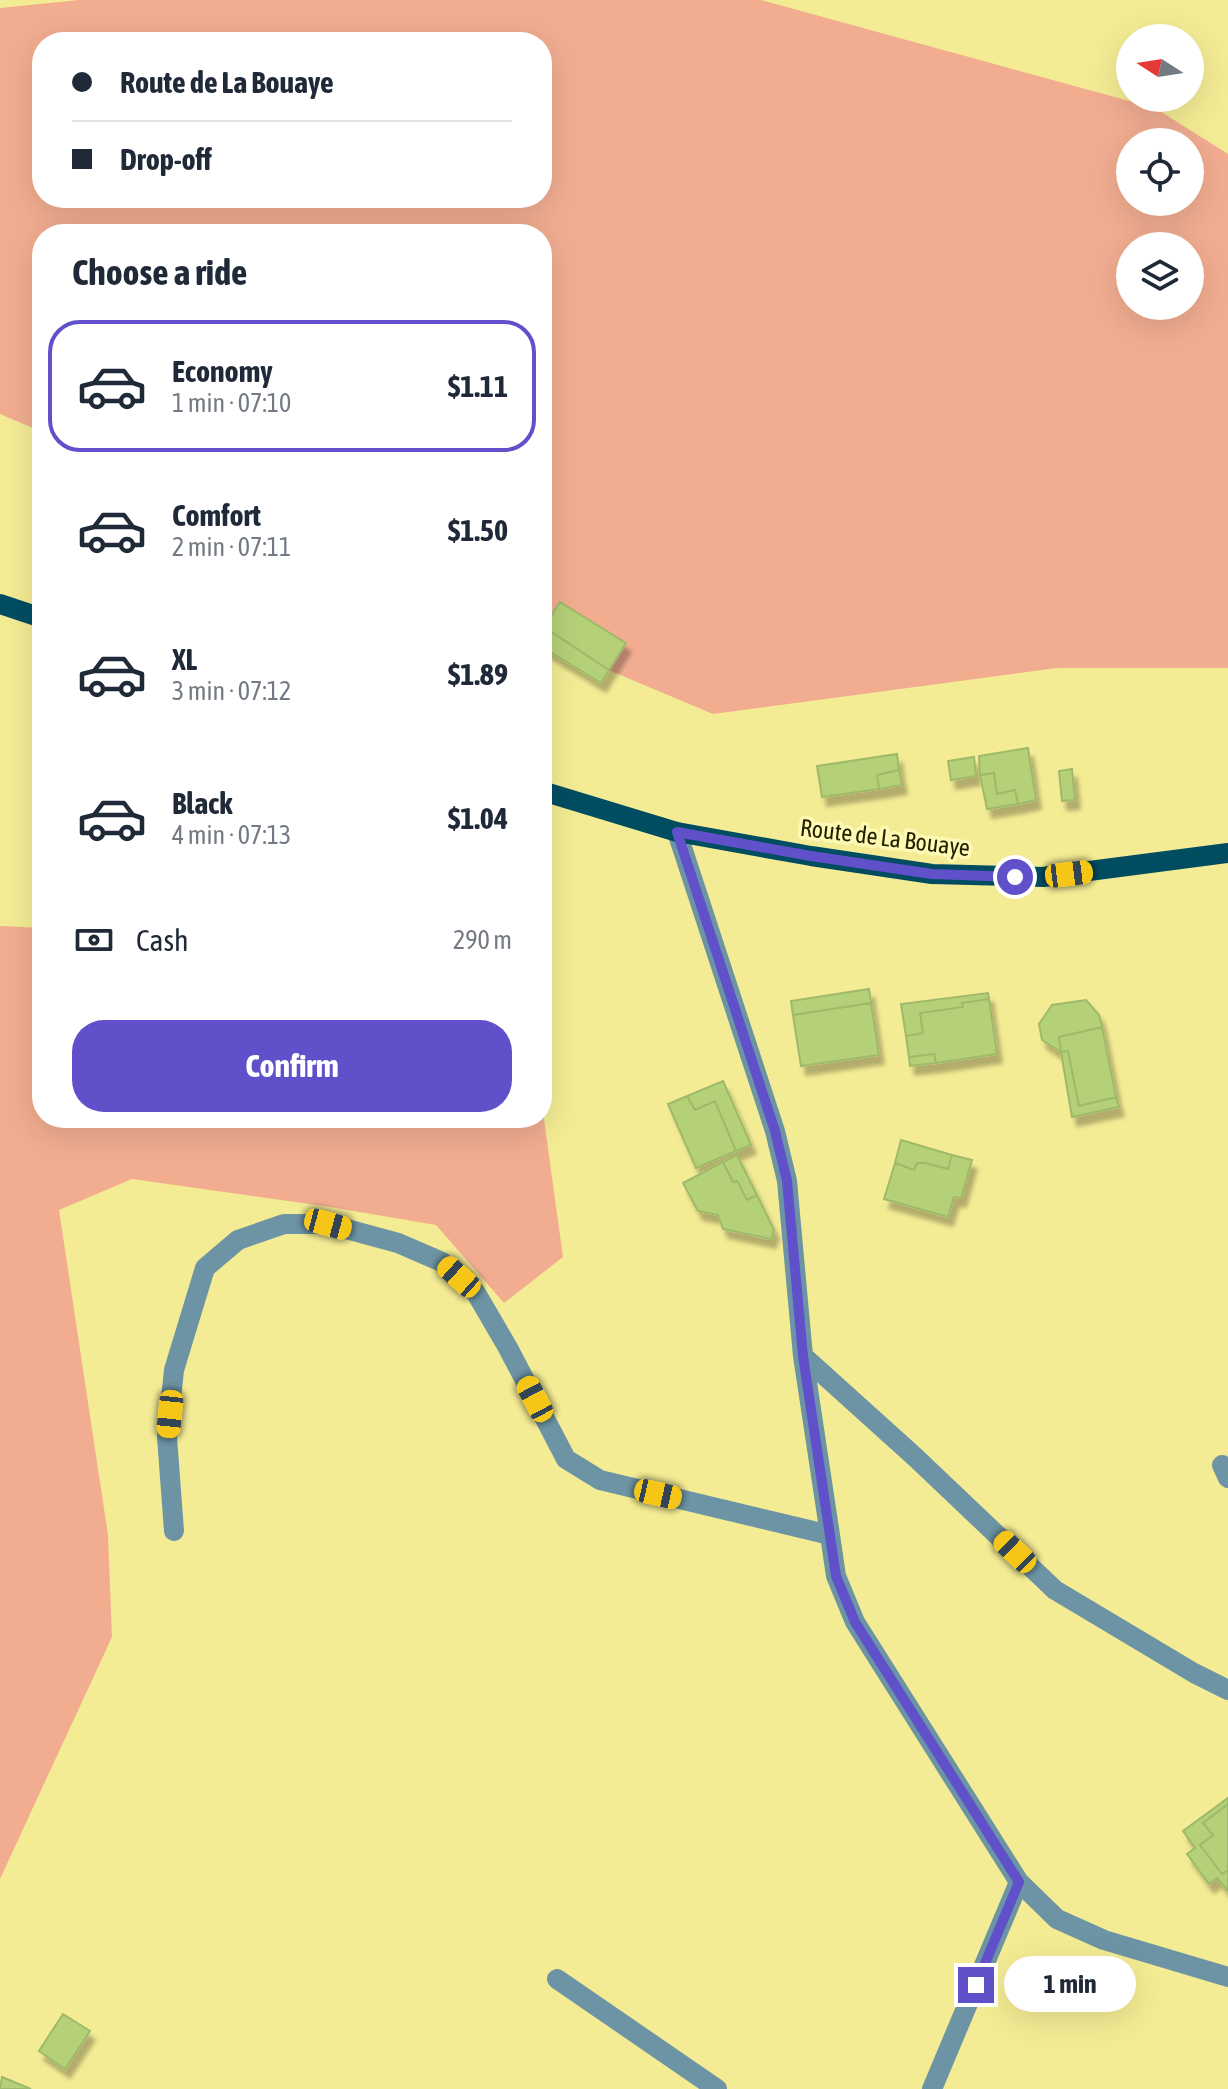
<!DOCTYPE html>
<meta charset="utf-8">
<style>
body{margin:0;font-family:"Asap Condensed",sans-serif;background:#f6f6f7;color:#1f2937;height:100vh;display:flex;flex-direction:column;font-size:30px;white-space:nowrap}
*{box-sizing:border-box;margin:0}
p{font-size:26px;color:#747a83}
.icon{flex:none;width:44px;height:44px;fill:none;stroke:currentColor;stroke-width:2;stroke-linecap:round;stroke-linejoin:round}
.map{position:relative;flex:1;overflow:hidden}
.details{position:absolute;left:32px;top:224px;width:520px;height:904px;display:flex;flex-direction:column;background:#fff;border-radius:32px;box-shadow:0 8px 32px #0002}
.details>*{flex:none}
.hud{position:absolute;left:32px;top:32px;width:520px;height:176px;border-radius:32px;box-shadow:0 8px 32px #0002;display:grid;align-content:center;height:176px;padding:0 40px;background:#fff}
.needle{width:52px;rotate:282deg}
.tools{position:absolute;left:1116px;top:24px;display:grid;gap:16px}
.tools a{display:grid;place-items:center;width:88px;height:88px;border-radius:50%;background:#fff;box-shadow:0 8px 32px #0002;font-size:40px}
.end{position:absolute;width:36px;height:36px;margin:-18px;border:10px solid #6051ca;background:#fff;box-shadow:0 0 0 4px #fff}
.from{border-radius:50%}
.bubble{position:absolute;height:56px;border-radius:28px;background:#fff;box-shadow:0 8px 32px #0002;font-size:26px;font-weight:700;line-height:56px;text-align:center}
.car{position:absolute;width:24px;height:48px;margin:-24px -12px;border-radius:10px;box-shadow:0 0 6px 2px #0007;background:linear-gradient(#f5c518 24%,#345 0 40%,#f5c518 0 76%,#345 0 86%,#f5c518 0)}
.hud b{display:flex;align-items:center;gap:28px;height:76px;font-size:30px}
.hud b+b{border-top:2px solid #e0e1e3}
.hud i{width:20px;height:20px;background:#1f2937}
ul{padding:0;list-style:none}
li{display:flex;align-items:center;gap:24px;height:132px;margin:0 16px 12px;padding:0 24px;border:4px solid transparent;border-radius:32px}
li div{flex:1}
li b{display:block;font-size:30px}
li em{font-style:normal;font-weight:700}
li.current{border-color:#6051ca}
li>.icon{width:72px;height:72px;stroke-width:1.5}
h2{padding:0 40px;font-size:36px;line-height:96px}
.pay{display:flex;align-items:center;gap:20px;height:88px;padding:0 40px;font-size:30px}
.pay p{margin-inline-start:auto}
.primary-button{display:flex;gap:16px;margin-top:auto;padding:16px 40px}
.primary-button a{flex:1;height:92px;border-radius:32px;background:#6051ca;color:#fff;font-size:32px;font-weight:700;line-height:92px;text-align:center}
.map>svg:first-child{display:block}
.green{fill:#f2ad91;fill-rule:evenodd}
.building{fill:#b4d178;stroke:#9fb96a;stroke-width:2;filter:url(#shadow)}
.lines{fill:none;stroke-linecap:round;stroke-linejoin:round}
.minor{stroke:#6d94a4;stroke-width:20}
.major{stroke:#004d62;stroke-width:20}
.route{stroke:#6051ca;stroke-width:10}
.labels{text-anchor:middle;stroke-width:7;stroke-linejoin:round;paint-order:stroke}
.street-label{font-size:24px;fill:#252100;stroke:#fef9b4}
</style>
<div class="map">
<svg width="1228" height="2089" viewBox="0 0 1228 2089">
<defs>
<filter id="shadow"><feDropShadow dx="5" dy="9" stdDeviation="2" flood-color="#0004"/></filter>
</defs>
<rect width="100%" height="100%" fill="#f4ec94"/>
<path class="green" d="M 79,0 L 761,0 L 1155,108 L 1228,154 L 1228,668 L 1057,668 L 713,714 L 542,642 L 542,234 L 42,234 L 42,432 L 0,414 L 0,8 ZM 42,42 L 542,42 L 542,198 L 42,198 ZM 1130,142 L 1190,142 L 1190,202 L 1130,202 ZM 1130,246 L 1190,246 L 1190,306 L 1130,306 Z
M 0,926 L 42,928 L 42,1118 L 542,1118 L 542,1105 L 563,1257 L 504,1303 L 436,1225 L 324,1206 L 132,1179 L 59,1210 L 108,1535 L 112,1637 L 0,1879 Z"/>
<path class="building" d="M 560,602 L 626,643 L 609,670 L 544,627 Z
M 544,627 L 609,670 L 601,683 L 542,647 Z
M 1028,748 L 1036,800 L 1018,804 L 1015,790 L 997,794 L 994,773 L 980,775 L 979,756 Z
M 897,754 L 899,770 L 877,775 L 879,789 L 822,797 L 817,766 Z
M 974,757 L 976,776 L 951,780 L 948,761 Z
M 1072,769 L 1075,800 L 1062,801 L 1059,771 Z
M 899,770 L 902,785 L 879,789 L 877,775 Z
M 994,773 L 997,794 L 1015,790 L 1018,804 L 987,809 L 980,775 Z
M 869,989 L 871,1003 L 793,1015 L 791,1001 Z
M 988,993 L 989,999 L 962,1003 L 963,1007 L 920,1013 L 923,1033 L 906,1036 L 901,1004 Z
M 989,999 L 997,1054 L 936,1063 L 934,1054 L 909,1057 L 906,1036 L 923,1033 L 920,1013 L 963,1007 L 962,1003 Z
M 1086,1000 L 1099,1015 L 1102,1027 L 1059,1037 L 1061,1052 L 1042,1040 L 1039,1024 L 1052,1005 Z
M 871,1003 L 879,1055 L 801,1066 L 793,1015 Z
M 1102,1027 L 1116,1097 L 1079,1106 L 1068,1051 L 1061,1052 L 1059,1037 Z
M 1068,1051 L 1079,1106 L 1116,1097 L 1119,1107 L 1072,1117 L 1061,1052 Z
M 934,1054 L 936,1063 L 910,1066 L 909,1057 Z
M 723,1081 L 751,1145 L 736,1151 L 715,1101 L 695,1110 L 687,1096 Z
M 687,1096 L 695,1110 L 715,1101 L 736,1151 L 696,1168 L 668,1104 Z
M 901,1140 L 952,1155 L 948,1169 L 925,1163 L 917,1163 L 914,1170 L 895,1163 Z
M 737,1155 L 757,1195 L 747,1200 L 737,1181 L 733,1182 L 723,1162 Z
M 952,1155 L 972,1160 L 961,1198 L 954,1197 L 948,1217 L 884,1199 L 895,1163 L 914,1170 L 917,1163 L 925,1163 L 948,1169 Z
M 723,1162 L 733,1182 L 737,1181 L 747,1200 L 757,1195 L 774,1230 L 771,1239 L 723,1229 L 718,1215 L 698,1211 L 683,1183 Z
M 1228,1798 L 1228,1804 L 1203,1823 L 1213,1835 L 1200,1845 L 1222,1874 L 1228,1870 L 1228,1891 L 1217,1878 L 1209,1884 L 1187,1854 L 1195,1848 L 1183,1831 Z
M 1228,1804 L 1228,1870 L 1222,1874 L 1200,1845 L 1213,1835 L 1203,1823 Z
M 63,2014 L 90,2031 L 65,2069 L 39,2051 Z
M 2,2077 L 31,2089 L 0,2089 Z"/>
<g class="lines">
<path class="minor" d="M 677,832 L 775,1131 L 787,1181 L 803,1356 L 830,1535 L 836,1576 L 855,1622 L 1019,1882 L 1057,1919 L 1104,1940 L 1228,1977
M 803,1356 L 915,1457 L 1055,1590 L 1194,1673 L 1228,1690
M 1222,1465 L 1228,1478
M 174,1531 L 167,1437 L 174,1370 L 205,1268 L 238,1240 L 284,1224 L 328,1224 L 398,1243 L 442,1262 L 476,1293 L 508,1348 L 566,1459 L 600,1480 L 830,1535
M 557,1979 L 717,2089
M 932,2089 L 1019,1882"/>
<path class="major" d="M 0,604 L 42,618
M 542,791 L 677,832 L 811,856 L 932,874 L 1043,877 L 1228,853"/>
</g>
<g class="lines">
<path class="route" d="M 976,1985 L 1019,1882 L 855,1622 L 836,1576 L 803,1356 L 787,1181 L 775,1131 L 677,832 L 811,856 L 932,874 L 1015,877"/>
</g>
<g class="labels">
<g class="street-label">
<text transform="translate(885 838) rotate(7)" y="8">Route de La Bouaye</text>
</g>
</g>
</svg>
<div class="tools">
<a><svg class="needle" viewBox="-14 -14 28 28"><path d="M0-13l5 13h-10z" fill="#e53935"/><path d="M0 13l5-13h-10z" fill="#747a83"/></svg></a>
<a><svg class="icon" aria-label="locate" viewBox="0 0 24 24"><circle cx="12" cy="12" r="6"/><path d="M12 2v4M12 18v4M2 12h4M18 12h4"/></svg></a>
<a><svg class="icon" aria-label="layers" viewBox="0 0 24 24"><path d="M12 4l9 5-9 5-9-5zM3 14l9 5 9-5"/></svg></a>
</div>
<i class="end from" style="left:1015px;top:877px"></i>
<i class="end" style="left:976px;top:1985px"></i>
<div class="bubble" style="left:1004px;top:1956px;width:132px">1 min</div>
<i class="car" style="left:1069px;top:874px;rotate:83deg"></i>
<i class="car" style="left:328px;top:1224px;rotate:105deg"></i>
<i class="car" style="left:459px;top:1277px;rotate:312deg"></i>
<i class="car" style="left:535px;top:1399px;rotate:332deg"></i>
<i class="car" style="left:170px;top:1414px;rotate:186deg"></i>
<i class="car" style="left:658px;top:1494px;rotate:103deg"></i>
<i class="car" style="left:1015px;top:1552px;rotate:314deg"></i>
<div class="hud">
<b><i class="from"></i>Route de La Bouaye</b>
<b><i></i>Drop-off</b>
</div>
<section class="details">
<h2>Choose a ride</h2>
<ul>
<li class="current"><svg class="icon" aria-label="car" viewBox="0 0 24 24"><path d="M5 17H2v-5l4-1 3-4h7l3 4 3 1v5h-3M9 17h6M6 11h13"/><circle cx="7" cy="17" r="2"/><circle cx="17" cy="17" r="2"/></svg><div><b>Economy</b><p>1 min · 07:10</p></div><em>$1.11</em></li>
<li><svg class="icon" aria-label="car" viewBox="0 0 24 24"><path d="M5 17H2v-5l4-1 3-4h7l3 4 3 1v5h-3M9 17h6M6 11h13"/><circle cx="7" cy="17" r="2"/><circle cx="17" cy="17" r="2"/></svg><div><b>Comfort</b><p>2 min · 07:11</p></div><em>$1.50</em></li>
<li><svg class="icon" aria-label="car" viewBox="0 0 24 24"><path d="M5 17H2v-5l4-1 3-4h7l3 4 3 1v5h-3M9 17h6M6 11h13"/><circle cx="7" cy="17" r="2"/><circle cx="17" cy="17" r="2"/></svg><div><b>XL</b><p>3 min · 07:12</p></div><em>$1.89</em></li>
<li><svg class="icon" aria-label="car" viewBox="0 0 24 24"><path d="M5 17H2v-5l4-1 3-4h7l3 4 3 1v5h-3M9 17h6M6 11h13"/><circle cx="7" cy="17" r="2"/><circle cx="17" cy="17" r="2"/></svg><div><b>Black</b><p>4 min · 07:13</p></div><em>$1.04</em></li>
</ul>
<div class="pay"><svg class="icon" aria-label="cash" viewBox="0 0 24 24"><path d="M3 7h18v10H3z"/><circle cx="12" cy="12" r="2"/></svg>Cash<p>290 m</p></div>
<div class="primary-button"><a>Confirm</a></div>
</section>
</div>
